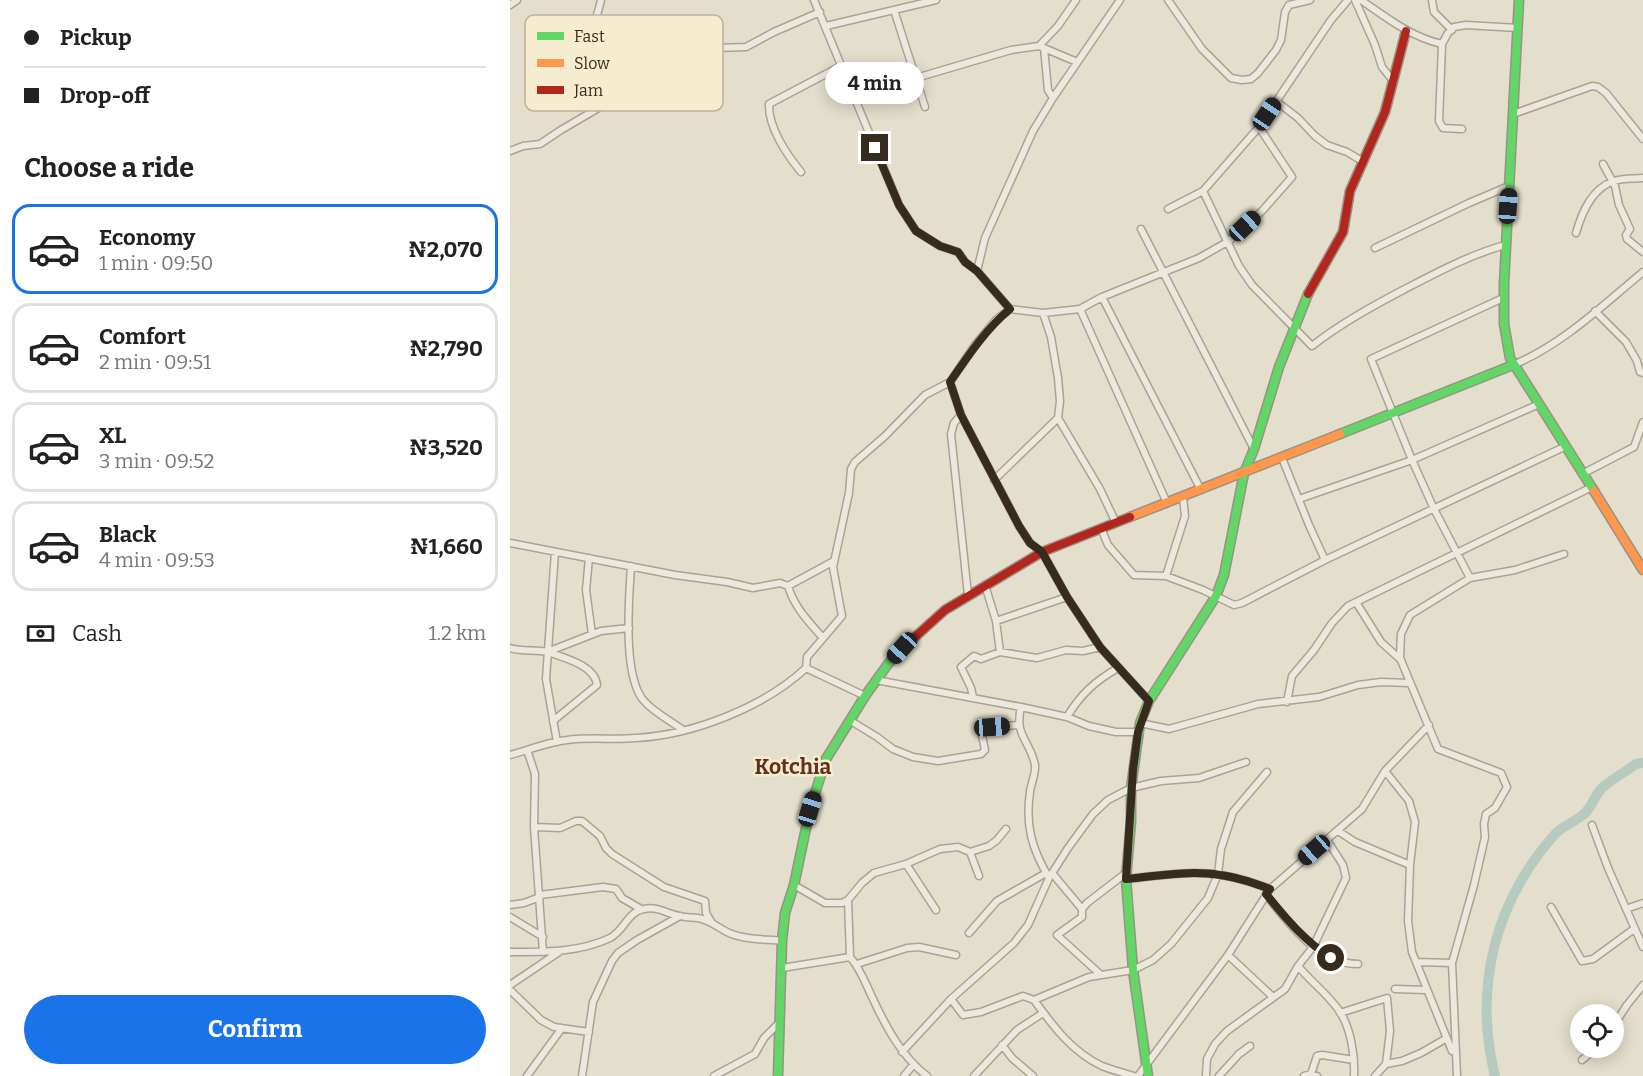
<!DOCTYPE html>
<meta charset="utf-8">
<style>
body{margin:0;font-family:Bitter,serif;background:#f2f2f2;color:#222;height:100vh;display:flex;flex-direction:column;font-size:22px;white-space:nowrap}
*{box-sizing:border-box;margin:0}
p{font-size:20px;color:#767676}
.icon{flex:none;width:33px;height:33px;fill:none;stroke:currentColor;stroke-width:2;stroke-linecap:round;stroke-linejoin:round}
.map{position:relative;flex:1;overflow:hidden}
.details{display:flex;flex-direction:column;background:#fff;width:510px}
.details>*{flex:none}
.hud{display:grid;align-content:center;height:132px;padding:0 24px;background:#fff}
.fabs{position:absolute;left:1060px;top:1004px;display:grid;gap:12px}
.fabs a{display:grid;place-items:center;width:54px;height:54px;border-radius:50%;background:#fff;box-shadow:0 3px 15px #0003;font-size:30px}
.end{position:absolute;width:27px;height:27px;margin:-14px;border:8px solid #372b1d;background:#fff;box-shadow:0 0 0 3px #fff}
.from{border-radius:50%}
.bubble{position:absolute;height:42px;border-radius:21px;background:#fff;box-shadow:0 3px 15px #0003;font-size:20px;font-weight:700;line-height:42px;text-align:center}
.car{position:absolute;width:18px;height:36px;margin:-18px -9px;border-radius:8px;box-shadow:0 0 4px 2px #0007;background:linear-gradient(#222 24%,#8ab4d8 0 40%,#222 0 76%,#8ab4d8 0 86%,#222 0)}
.hud b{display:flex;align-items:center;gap:21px;height:57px;font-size:22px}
.hud b+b{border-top:2px solid #e0e0e0}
.hud i{width:15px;height:15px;background:#222}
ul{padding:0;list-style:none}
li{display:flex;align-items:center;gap:18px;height:90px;margin:0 12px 9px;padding:0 12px;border:3px solid #e0e0e0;border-radius:18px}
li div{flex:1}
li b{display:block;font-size:22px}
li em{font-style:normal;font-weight:700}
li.current{border-color:#1a73e8}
li>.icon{width:54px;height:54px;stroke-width:1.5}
h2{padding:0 24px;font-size:27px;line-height:72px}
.pay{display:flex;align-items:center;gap:15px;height:66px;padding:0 24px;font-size:22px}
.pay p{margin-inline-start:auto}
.primary-button{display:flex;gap:12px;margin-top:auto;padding:12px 24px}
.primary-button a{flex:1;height:69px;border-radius:36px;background:#1a73e8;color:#fff;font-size:24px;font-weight:700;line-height:69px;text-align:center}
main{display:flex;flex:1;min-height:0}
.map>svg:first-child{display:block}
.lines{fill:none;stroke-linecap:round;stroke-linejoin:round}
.river{stroke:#b7cabf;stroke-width:10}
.street-casing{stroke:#a9a395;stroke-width:9}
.fast-casing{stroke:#999285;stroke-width:11}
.slow-casing{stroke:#999285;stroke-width:11}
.jam-casing{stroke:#999285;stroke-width:11}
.street{stroke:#ece8dd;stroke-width:6}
.fast{stroke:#63d668;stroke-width:8}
.slow{stroke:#ff974d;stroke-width:8}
.jam{stroke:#b3261e;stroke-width:8}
.route{stroke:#372b1d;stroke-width:8}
.labels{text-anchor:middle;stroke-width:5;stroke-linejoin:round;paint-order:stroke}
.quarter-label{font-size:21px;font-weight:bold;fill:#642f1c;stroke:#f6edd1}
.key{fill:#f6edd1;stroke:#bdb39b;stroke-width:1.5}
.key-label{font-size:16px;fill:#372b1d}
</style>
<main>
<section class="details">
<div class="hud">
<b><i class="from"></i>Pickup</b>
<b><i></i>Drop-off</b>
</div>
<h2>Choose a ride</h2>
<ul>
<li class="current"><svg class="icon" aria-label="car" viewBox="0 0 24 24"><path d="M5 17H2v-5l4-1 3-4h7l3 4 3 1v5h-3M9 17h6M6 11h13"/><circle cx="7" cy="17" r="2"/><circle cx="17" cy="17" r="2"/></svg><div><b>Economy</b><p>1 min · 09:50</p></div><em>₦2,070</em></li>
<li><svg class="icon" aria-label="car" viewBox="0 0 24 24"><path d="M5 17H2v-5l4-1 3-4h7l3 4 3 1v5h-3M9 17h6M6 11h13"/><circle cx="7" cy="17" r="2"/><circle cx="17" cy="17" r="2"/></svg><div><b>Comfort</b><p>2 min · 09:51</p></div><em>₦2,790</em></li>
<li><svg class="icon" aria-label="car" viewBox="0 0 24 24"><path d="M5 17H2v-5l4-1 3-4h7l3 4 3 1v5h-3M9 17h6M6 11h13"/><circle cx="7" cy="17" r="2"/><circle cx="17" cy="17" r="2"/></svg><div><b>XL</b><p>3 min · 09:52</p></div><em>₦3,520</em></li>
<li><svg class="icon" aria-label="car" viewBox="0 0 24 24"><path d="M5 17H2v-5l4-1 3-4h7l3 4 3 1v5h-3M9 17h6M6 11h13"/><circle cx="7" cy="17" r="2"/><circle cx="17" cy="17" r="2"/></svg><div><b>Black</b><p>4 min · 09:53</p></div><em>₦1,660</em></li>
</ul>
<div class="pay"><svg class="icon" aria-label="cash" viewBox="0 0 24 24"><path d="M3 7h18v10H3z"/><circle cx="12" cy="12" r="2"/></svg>Cash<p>1.2 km</p></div>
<div class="primary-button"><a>Confirm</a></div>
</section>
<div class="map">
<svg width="1133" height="1076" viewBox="0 0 1133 1076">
<rect width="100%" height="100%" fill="#e4decc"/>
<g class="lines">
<path class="river" d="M 985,1076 C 963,987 985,900 1047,832 C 1055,825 1066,821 1074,814 C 1082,807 1085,795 1092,788 C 1102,779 1115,772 1126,764 L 1133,763"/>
<defs>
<path id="street" d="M 91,0 C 85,29 68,56 66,86 L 68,90 L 73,93 L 108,97
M 304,0 L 389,205 L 406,231 L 430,246 L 448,252 L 455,262 L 467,271 L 500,309 L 533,313 L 570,309 L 592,297 L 689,258 L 719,241 L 752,211 L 782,177 L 749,127
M 658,0 L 692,49 L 721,78 L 732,80 L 741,79 L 748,73 L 766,50 L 771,40 L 775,12 L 779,5 L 800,0
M 845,0 L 865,45 L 872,67 L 884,82
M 851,0 C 877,18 901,37 932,44
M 922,0 L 924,12 L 942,30
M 0,5 L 7,0
M 384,10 L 415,107
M 316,26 L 426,0
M 529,46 L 548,26 L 566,0
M 534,48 L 538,90 L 543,98
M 406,78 L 501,50 L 529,46 L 567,62
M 766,101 L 788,118 L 805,136 L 817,145 L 837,152 L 852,161
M 1003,114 L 1082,86 L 1088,87 L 1096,93 L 1133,139
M 952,129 L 933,128 L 929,121 L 932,44 L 938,33 L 944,27 L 956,25 L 1008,28
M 0,151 L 13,146 L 30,144 L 51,130 L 114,93 L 166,72 L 206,48 L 236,47 L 264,32 L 310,12
M 1093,164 L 1105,186 L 1109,205 L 1120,229 L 1116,235 L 1117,239 L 1133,252
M 291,172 C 277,155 258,127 259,104 L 331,66
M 693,191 L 729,266 L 742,285 L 802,346 C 830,324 861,307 893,290 C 926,273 959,255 995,245
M 658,209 L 693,191 L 749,127 L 821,20 L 838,0
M 631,229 L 744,449
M 1066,233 C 1072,212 1082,188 1104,181 C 1113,178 1124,179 1133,178
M 865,248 L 959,203 L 999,186
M 467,271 L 475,238 L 523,131 L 543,98 L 610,0
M 592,297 L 691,490
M 570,309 L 657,503
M 1085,311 L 1116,342 L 1127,361 L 1130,372 L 1133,373
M 533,313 L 541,337 L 548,378 L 550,401 L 548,418 L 590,489 L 606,523
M 1003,365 C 1052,345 1093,305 1133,272
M 440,382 L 451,415 L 509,526 L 520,543 L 532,552 L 557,597 L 590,647 L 639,701
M 451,415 L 444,423 L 441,434 L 458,595
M 772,458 L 799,525 L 815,560
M 1072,474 L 1124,447 L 1133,422
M 484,480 L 548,418
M 789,499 L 902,460 L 1027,405
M 591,528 L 598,545 L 624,575 L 656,576 L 675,516 L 673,497
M 0,543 L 165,575 L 217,582 L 243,588 L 270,583 L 278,586 L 324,561
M 45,552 L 36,679 L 47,742
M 79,558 L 76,590 L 82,634
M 121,566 C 119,598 112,679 135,702 C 145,713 161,721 173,730
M 656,576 L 693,590 L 724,605 L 732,603 L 815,560 L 1054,447
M 960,578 L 924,509 L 902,460 L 861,359 L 993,298
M 475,585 L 486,621 L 490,652
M 278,586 C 284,607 299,622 313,638
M 846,602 L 871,642 L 891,660
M 486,621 L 557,597
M 0,648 C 12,652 26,649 38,652 C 54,658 85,665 87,685 L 43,721
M 37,652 L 91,631 L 119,628
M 296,668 L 355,696
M 366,680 L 511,707 L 557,717 L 579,726 L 606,732 L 628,732
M 463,697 L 461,688 L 451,667 L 464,656 L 471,659 L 490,652 L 527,658 L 556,650 L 573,651 L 590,647
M 777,702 L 782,676 L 804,650 L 822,623 L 838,606 L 1080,488
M 511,707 C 504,736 520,740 525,765 C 526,774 521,783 520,792 C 515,826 522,849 539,878
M 557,717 C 570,695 585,681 608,668
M 341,721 L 367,737 L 383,749 L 403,757 L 428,761 L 471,754 L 475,750 L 471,731 L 474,728 L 508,725
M 630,723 L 659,729 L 748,704 L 809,697 L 848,685 L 871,682 L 899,683
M 17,750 L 25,774 L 24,827 L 33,952
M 0,755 C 19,750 38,742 57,740 C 80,737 103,740 126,738 C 183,735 254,707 296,668 L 297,657 L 332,616 L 323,567 L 339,493 L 341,469 L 345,462 L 375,436 L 415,395 L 440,382 L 465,345 L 486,320 L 500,309
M 875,771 L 899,801 L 905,822 L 900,865 L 898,921 L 902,952 L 942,1051
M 1082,825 L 1098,868 L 1133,947
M 24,827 L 50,828 L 66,821 L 72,821 L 90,836 L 96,848 L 102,854 L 154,887 L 195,901 L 196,913 L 202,923
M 828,831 L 845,842 L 900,865
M 460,852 L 469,876
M 396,864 L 426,910
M 542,873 L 572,909
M 616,879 C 646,876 680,870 710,875 C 727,877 744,883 760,889
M 284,885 L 315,903 L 332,903 L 338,900 L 352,883 L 364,873 L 396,864 L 430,849 L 448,847 L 460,852 L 479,846 L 487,840 L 496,829
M 30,895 L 93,887 L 106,889 L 112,898 L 131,909
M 756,895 C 780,924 807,964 848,964
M 338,900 L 340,957
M 0,905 L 14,903 L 30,897
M 1041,907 L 1072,961 L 1083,959 L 1124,929
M 1116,909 L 1133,903
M 0,917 L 33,937
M 459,933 L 487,901 L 536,873
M 0,952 C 34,952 68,953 100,938 C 114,931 118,911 134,909 C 148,906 157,914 170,916 C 176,918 182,917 188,918 C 200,920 207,927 217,932 C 233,940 255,939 272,941
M 718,955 L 763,997
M 906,962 L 942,963
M 347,964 L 397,948 L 409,947 L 446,955
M 788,966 C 801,982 819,995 830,1012 C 841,1029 845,1056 844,1076
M 272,968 L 340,957 C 351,969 356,985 363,999 C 376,1027 392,1057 417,1076
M 591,975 L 547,935 L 572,917 L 572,909 L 577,903 L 616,873
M 0,985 L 49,952
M 885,989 L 916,990
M 0,990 L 31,1020 L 44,1027 L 79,1032
M 441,999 L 453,1015 L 471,1012 L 513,996 L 524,1000 L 579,977 L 623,970 L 643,960 L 661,944 L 698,898 L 708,874 L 711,849 L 723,812 L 757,772
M 524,1000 C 543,1026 562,1052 592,1066 C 602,1070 614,1073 624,1076
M 830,1013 L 877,998 L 880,1031 L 876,1064
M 1104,1025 L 1117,1005 L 1133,985
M 492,1045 L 502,1058 L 523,1076
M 392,1052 L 441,999 L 504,943 L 518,925 L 539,878 L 558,848 L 583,814 L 598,800 L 621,788 L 651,781 L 689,778 L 736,762
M 1072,1060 L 1088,1047
M 801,1074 L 807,1056 L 812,1055 L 844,1060
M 17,1076 L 52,1028
M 72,1076 L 83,1002 L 102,961 L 108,953 L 127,940 L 170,916
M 204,1076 L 245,1054 L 254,1038 L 270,1022
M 394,1076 L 403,1065
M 464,1076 L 507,1030 L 533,1013
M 628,1076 L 718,955 L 760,889 L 852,809 L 875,771 L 919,725
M 696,1076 L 697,1059 L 705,1044 L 717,1031 L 775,989 L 788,966 L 803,947 L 836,878 L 833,865 L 817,840
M 709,1076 L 729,1054 L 740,1046
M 794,1076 L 801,1074 L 807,1076
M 865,1076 L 876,1064 L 892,1061 L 911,1053 L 937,1038
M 947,1076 L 942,963 L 964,885 L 975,837 L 974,824 L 976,814 L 985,808 L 997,787 L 991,773 L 928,749 L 890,658 L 891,634 L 900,615 L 960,578 L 1005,570 L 1054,554"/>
<path id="fast" d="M 1009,0 L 994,284 L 994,324 L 1000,358 L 1084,491
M 830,434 L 1003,365
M 268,1076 L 272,941 L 275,913 L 284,885 L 300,809 L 316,759 L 355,696 L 378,664 L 395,646
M 638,1076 L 623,970 L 616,879 L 621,821 L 621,788 L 630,723 L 639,701 L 706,596 L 714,575 L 734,473 L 744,449 L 769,367 L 798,294"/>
<path id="slow" d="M 1084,491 L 1133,570
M 620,517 L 830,434"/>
<path id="jam" d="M 798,294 L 833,232 L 840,191 L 875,112 L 896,31
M 395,646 L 435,610 L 532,552 L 620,517"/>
</defs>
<use href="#street" class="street-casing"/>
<use href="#fast" class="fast-casing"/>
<use href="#slow" class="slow-casing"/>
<use href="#jam" class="jam-casing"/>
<use href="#street" class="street"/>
<use href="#fast" class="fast"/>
<use href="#slow" class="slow"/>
<use href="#jam" class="jam"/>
</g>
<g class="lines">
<path class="route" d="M 365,148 L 389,205 L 406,231 L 430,246 L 448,252 L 455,262 L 467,271 L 500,309 C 475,330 458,356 440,382 L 451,415 L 509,526 L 520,543 L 532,552 L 557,597 L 590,647 L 639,701 L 628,732 L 623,770 L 616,879 C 646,876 680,870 710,875 C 727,877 744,883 760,889 L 756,894 C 776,919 795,941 821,958"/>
</g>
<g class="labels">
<g class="quarter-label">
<text x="283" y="774">Kotchia</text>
</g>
</g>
<rect x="15" y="15" width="198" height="96" rx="9" class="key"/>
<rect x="27" y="32" width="27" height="8" fill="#63d668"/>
<rect x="27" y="59" width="27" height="8" fill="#ff974d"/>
<rect x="27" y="86" width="27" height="8" fill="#b3261e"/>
<g class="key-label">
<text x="64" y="42">Fast</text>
<text x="64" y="69">Slow</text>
<text x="64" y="96">Jam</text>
</g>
</svg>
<div class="fabs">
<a><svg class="icon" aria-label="locate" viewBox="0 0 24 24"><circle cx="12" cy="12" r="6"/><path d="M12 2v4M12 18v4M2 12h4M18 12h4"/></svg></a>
</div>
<i class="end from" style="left:821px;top:958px"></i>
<i class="end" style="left:365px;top:148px"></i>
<div class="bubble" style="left:315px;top:62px;width:99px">4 min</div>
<i class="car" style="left:757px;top:114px;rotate:34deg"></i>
<i class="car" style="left:998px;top:206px;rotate:4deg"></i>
<i class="car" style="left:735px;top:226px;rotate:47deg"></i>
<i class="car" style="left:392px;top:648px;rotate:222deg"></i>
<i class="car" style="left:482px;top:727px;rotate:86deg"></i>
<i class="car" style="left:300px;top:809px;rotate:17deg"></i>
<i class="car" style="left:804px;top:850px;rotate:229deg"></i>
</div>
</main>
